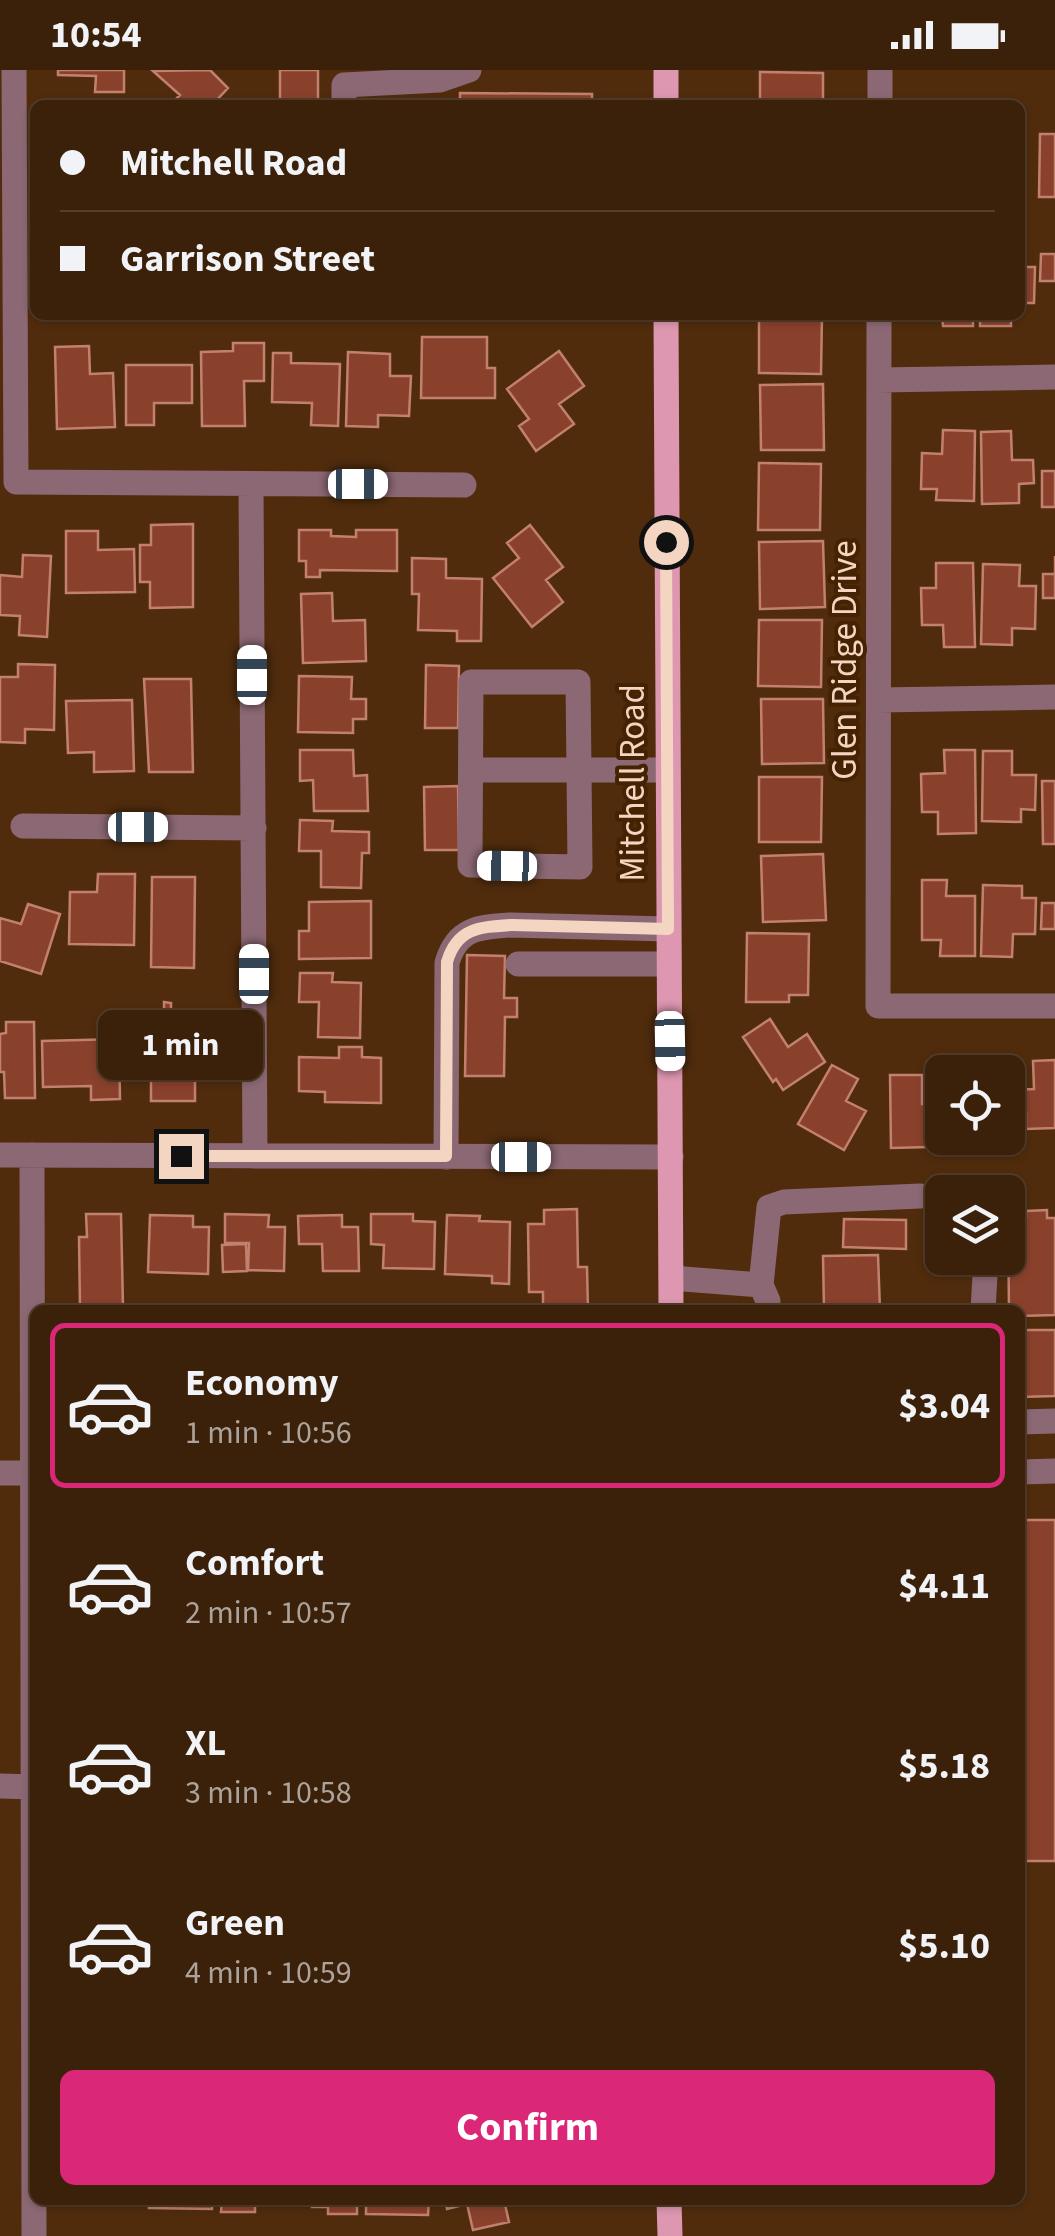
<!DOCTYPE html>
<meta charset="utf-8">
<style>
body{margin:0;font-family:"Source Sans 3",sans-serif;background:#472e18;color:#f1f3f6;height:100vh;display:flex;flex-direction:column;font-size:38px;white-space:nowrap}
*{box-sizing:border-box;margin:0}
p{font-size:32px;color:#aca39c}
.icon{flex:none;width:55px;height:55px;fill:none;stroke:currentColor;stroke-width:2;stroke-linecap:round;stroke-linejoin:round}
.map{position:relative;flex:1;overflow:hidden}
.panel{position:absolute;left:30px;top:1235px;width:995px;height:900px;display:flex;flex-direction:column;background:#3c210a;border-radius:15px;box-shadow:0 2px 8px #0004,0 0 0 2px #553e2b}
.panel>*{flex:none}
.top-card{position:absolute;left:30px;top:30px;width:995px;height:220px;border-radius:15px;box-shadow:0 2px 8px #0004,0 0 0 2px #553e2b;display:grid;align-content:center;height:220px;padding:0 30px;background:#3c210a}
.tools{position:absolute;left:925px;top:985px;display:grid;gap:20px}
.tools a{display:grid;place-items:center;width:100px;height:100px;border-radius:15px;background:#3c210a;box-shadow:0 2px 8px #0004,0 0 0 2px #553e2b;font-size:50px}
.end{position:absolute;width:45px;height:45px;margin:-22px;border:12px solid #f3d5c1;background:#111;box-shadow:0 0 0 5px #111}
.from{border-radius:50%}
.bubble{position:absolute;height:70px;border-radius:15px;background:#3c210a;box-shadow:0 2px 8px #0004,0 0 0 2px #553e2b;font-size:32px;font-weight:700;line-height:70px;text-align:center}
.car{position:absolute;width:30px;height:60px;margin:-30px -15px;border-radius:12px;box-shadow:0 0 8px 2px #0007;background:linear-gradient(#fff 24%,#345 0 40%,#fff 0 76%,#345 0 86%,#fff 0)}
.top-card b{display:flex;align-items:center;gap:35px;height:95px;font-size:38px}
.top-card b+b{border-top:2px solid #553e2b}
.top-card i{width:25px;height:25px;background:#f1f3f6}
ul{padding:18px 0 0;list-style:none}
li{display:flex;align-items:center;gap:30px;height:165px;margin:0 20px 15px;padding:0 10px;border:5px solid transparent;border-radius:15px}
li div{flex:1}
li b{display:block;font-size:38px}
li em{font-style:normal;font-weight:700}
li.selected{border-color:#db2777}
li>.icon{width:90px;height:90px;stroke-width:1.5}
.button{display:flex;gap:20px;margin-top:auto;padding:20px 30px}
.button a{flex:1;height:115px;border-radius:15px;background:#db2777;color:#fff;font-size:40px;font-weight:700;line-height:115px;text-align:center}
.status{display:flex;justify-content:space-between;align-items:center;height:70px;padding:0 50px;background:#3c210a;direction:ltr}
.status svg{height:28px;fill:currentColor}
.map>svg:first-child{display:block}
.building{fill:#89412c;stroke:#c2816e;stroke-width:2.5}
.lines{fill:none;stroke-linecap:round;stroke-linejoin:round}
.minor{stroke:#8b6874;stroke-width:25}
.major{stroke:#dd97b0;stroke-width:25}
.route{stroke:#f3d5c1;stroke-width:12}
.labels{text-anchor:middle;stroke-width:8;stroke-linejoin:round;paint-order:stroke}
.street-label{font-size:35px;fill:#f3d5c1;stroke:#452202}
</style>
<div class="status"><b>10:54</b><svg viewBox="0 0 49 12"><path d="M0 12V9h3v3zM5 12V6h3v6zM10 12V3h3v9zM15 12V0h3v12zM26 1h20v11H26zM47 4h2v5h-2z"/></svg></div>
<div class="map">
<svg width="1055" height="2166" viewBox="0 0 1055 2166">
<rect width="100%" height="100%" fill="#502c0d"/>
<path class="building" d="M 58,0 L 124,0 L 124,22 L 95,22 L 96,6 L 58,5 Z
M 210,0 L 228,18 L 212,35 L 170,35 L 180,25 L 153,1 Z
M 280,0 L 318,0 L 318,35 L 280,35 Z
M 760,2 L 823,3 L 823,35 L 760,35 Z
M 460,23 L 592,24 L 592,35 L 460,35 Z
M 1040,64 L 1055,64 L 1055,127 L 1039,127 Z
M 1041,184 L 1055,184 L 1055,211 L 1040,211 Z
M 1020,197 L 1035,197 L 1034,233 L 1020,233 Z
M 759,245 L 822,245 L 821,304 L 759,303 Z
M 942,245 L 973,245 L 973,256 L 943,256 Z
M 980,245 L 1011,245 L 1011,256 L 980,256 Z
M 422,267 L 487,267 L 487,298 L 495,298 L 495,328 L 421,328 Z
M 233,273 L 264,273 L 264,311 L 244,311 L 245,356 L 202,356 L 201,282 L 233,281 Z
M 89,276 L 90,304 L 113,303 L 115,357 L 57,359 L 55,277 Z
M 559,281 L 584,316 L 559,334 L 574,354 L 536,381 L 519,356 L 529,349 L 507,319 Z
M 348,282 L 390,284 L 390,306 L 411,306 L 409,346 L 378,345 L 378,357 L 346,356 Z
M 273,283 L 291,283 L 291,293 L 340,294 L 338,356 L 311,355 L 312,333 L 272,332 Z
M 126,295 L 192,295 L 192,333 L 154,333 L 154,355 L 126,355 Z
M 823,314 L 824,380 L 761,380 L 760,315 Z
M 943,360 L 975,361 L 974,431 L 936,430 L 937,419 L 921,419 L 922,383 L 942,384 Z
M 1011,361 L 1012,390 L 1033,390 L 1034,413 L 1019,414 L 1019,433 L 982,434 L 981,362 Z
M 759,393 L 821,394 L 820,460 L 758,460 Z
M 1042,401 L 1055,401 L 1055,437 L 1042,437 Z
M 193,454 L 193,537 L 150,538 L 150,512 L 140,512 L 140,475 L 151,475 L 151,455 Z
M 530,455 L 563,497 L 546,510 L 563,532 L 532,557 L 493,508 L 519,488 L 507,473 Z
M 299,460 L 331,460 L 331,466 L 356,467 L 356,460 L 397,460 L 397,501 L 320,500 L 320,507 L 306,507 L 306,491 L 299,491 Z
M 66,461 L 98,461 L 98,480 L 134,479 L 135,522 L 66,523 Z
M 823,471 L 825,537 L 760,539 L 759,472 Z
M 23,485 L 51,486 L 47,567 L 19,565 L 20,546 L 0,545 L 0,505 L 22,507 Z
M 1055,486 L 1055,528 L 1043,528 L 1043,504 L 1055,504 Z
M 412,488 L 446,489 L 446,508 L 482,509 L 481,571 L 457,571 L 457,561 L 418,560 L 419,524 L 412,524 Z
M 936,493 L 973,493 L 975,577 L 944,577 L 943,555 L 922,555 L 921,518 L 936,518 Z
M 983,494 L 1020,495 L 1019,516 L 1036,516 L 1035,559 L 1012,558 L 1012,575 L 981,574 Z
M 332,523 L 333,551 L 365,550 L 366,591 L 303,593 L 301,524 Z
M 759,550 L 822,550 L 821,617 L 758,616 Z
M 18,594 L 55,595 L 54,660 L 25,659 L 25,673 L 0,672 L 0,607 L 18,607 Z
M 426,595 L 459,596 L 458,658 L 425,658 Z
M 299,606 L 352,607 L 351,629 L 366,629 L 366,649 L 353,649 L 353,663 L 298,662 Z
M 144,609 L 191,609 L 193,702 L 149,702 Z
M 761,629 L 823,629 L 824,693 L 762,694 Z
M 132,630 L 134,701 L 94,702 L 94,682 L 68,683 L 66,631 Z
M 300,680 L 353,680 L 354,706 L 367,705 L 368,741 L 314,741 L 313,710 L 300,711 Z
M 944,680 L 975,680 L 976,763 L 938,764 L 938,742 L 922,742 L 921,704 L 945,703 Z
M 983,681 L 1012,681 L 1012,705 L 1036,705 L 1035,740 L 1021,739 L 1021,752 L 982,751 Z
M 759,707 L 822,707 L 821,772 L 759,772 Z
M 1042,711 L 1055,711 L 1055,774 L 1043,774 Z
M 458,716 L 459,780 L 425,780 L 424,717 Z
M 300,750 L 333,751 L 332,761 L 369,762 L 369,783 L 362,783 L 361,818 L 321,817 L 321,781 L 299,781 Z
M 823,784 L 826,850 L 763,852 L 761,786 Z
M 98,804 L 135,804 L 134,875 L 69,874 L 70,822 L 97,822 Z
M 152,807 L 195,807 L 194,898 L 151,897 Z
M 922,810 L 947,810 L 946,826 L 975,826 L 975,886 L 940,886 L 941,870 L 922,870 Z
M 983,815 L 1022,816 L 1022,828 L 1036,828 L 1035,864 L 1013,864 L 1012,887 L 981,886 Z
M 371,831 L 371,888 L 299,889 L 299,861 L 309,861 L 309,832 Z
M 1042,833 L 1055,833 L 1055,859 L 1041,859 Z
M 28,834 L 60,844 L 41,904 L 0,891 L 0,848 L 21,854 Z
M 747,863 L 809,864 L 808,925 L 789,925 L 789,932 L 746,932 Z
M 467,885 L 505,886 L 504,928 L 517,928 L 517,947 L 505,947 L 504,1006 L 465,1006 Z
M 300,903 L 333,903 L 332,912 L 361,913 L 360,968 L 318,967 L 319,932 L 299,932 Z
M 164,932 L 171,933 L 171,943 L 187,943 L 186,997 L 195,997 L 195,1031 L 151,1031 L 151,999 L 137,999 L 137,974 L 128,974 L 128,942 L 164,942 Z
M 770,949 L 788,977 L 807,964 L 825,992 L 783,1020 L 776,1009 L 773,1012 L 743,967 Z
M 6,952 L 34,952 L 35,1028 L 5,1028 L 4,1002 L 0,1002 L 0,964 L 6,963 Z
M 119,969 L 120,1029 L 91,1030 L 91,1016 L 43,1017 L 42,971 Z
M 339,977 L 362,977 L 362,987 L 381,988 L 381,1033 L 325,1032 L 325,1022 L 299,1021 L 299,987 L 339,988 Z
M 982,990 L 982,1002 L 951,1002 L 951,991 Z
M 1055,990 L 1055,1058 L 1026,1059 L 1026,1044 L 1011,1044 L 1011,1020 L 1034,1019 L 1033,991 Z
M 832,995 L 858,1009 L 846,1031 L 866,1041 L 844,1080 L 798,1054 Z
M 890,1005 L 922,1005 L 922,1034 L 942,1034 L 942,1059 L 929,1059 L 929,1077 L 891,1078 Z
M 577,1139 L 578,1197 L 587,1197 L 588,1240 L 543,1240 L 543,1222 L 529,1222 L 528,1154 L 544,1154 L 544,1140 Z
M 1047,1140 L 1047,1148 L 1055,1148 L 1055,1245 L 1020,1246 L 1020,1240 L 1009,1240 L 1008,1148 L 1026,1147 L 1026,1141 Z
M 86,1144 L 121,1144 L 123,1237 L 80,1238 L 79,1167 L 87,1167 Z
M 225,1144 L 269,1145 L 268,1157 L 285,1157 L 284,1201 L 248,1200 L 249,1173 L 225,1173 Z
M 371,1144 L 413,1144 L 413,1151 L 435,1152 L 434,1199 L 383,1198 L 384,1175 L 371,1174 Z
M 150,1145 L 193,1146 L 193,1157 L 209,1157 L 208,1204 L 148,1202 Z
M 342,1145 L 342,1157 L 358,1157 L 359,1201 L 323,1201 L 322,1174 L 299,1174 L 298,1146 Z
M 447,1145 L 480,1146 L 479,1151 L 510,1152 L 509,1214 L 492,1213 L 492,1206 L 445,1204 Z
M 844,1149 L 906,1150 L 906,1179 L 843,1177 Z
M 246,1174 L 247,1201 L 223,1202 L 222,1175 Z
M 878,1185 L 880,1240 L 824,1240 L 823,1186 Z
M 1020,1260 L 1055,1260 L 1055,1326 L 1020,1327 Z
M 1021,1450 L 1055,1450 L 1055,1791 L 1022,1791 Z
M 149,2130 L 212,2130 L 212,2139 L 149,2138 Z
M 222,2130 L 282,2130 L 282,2132 L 255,2132 L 255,2142 L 221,2142 Z
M 312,2130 L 357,2130 L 357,2144 L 328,2144 L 328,2137 L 312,2137 Z
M 366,2130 L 429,2130 L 428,2145 L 366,2144 Z
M 445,2130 L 504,2130 L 509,2152 L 473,2160 L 467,2134 L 447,2139 Z"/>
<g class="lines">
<path class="minor" d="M 14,0 L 16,412 L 464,415
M 344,35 L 344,15 L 440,10 L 469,0
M 880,35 L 880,0
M 879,245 L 878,936 L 1055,936
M 879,310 L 1055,307
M 251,414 L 255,1086
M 879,630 L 1055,627
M 471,700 L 579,700 L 578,612 L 471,612 L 470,795 L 580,797 L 579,700 L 666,700
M 23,756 L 254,758
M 518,894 L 669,894
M 0,1085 L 671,1087
M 32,1085 L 34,2166
M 446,1087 L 447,893 C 457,858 479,857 511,855 L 668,859
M 671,1208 L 761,1215 L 768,1231 L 768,1240
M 761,1215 L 769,1137 L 784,1132 L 920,1126
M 983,1240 L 986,1188
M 1020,1352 L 1055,1351
M 1020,1402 L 1055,1401
M 0,1403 L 35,1403
M 0,1716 L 35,1717"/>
<path class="major" d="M 666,0 L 666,35
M 666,245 L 671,1240
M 669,2130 L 670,2166"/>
</g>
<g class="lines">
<path class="route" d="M 181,1086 L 446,1086 L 447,892 C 457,858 479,857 512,855 L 668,859 L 666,472"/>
</g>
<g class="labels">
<g class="street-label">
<text transform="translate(844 590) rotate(-90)" y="12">Glen Ridge Drive</text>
<text transform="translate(632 713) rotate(-90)" y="12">Mitchell Road</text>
</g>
</g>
</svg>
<div class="tools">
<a><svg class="icon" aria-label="locate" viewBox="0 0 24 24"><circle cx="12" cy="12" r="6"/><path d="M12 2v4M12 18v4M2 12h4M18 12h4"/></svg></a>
<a><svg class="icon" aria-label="layers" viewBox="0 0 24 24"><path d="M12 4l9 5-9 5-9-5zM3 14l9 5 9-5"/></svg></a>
</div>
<i class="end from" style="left:666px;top:472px"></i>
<i class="end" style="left:181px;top:1086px"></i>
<div class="bubble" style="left:98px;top:940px;width:165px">1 min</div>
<i class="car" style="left:358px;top:414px;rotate:90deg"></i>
<i class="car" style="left:252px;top:605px;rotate:0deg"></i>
<i class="car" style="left:138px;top:757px;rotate:90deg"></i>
<i class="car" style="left:507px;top:796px;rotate:271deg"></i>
<i class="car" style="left:254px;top:904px;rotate:0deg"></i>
<i class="car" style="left:670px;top:971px;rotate:179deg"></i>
<i class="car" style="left:521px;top:1087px;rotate:90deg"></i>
<div class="top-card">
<b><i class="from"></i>Mitchell Road</b>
<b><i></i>Garrison Street</b>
</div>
<section class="panel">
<ul>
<li class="selected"><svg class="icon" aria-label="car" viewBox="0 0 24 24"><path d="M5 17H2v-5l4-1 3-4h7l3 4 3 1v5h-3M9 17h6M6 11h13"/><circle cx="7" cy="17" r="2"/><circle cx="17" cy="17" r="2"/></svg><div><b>Economy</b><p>1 min · 10:56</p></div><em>$3.04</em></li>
<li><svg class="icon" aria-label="car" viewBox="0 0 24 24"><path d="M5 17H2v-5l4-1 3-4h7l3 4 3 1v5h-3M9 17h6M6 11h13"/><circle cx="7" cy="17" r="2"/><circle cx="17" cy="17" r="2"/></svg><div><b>Comfort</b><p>2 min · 10:57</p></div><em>$4.11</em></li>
<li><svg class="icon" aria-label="car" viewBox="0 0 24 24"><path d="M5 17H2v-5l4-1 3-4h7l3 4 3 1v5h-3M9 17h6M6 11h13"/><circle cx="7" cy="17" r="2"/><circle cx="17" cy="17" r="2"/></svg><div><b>XL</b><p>3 min · 10:58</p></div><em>$5.18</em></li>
<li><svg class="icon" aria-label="car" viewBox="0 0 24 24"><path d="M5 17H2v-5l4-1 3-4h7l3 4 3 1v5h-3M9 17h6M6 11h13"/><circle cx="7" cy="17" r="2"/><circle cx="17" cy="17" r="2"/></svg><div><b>Green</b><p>4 min · 10:59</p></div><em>$5.10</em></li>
</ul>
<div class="button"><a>Confirm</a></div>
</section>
</div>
